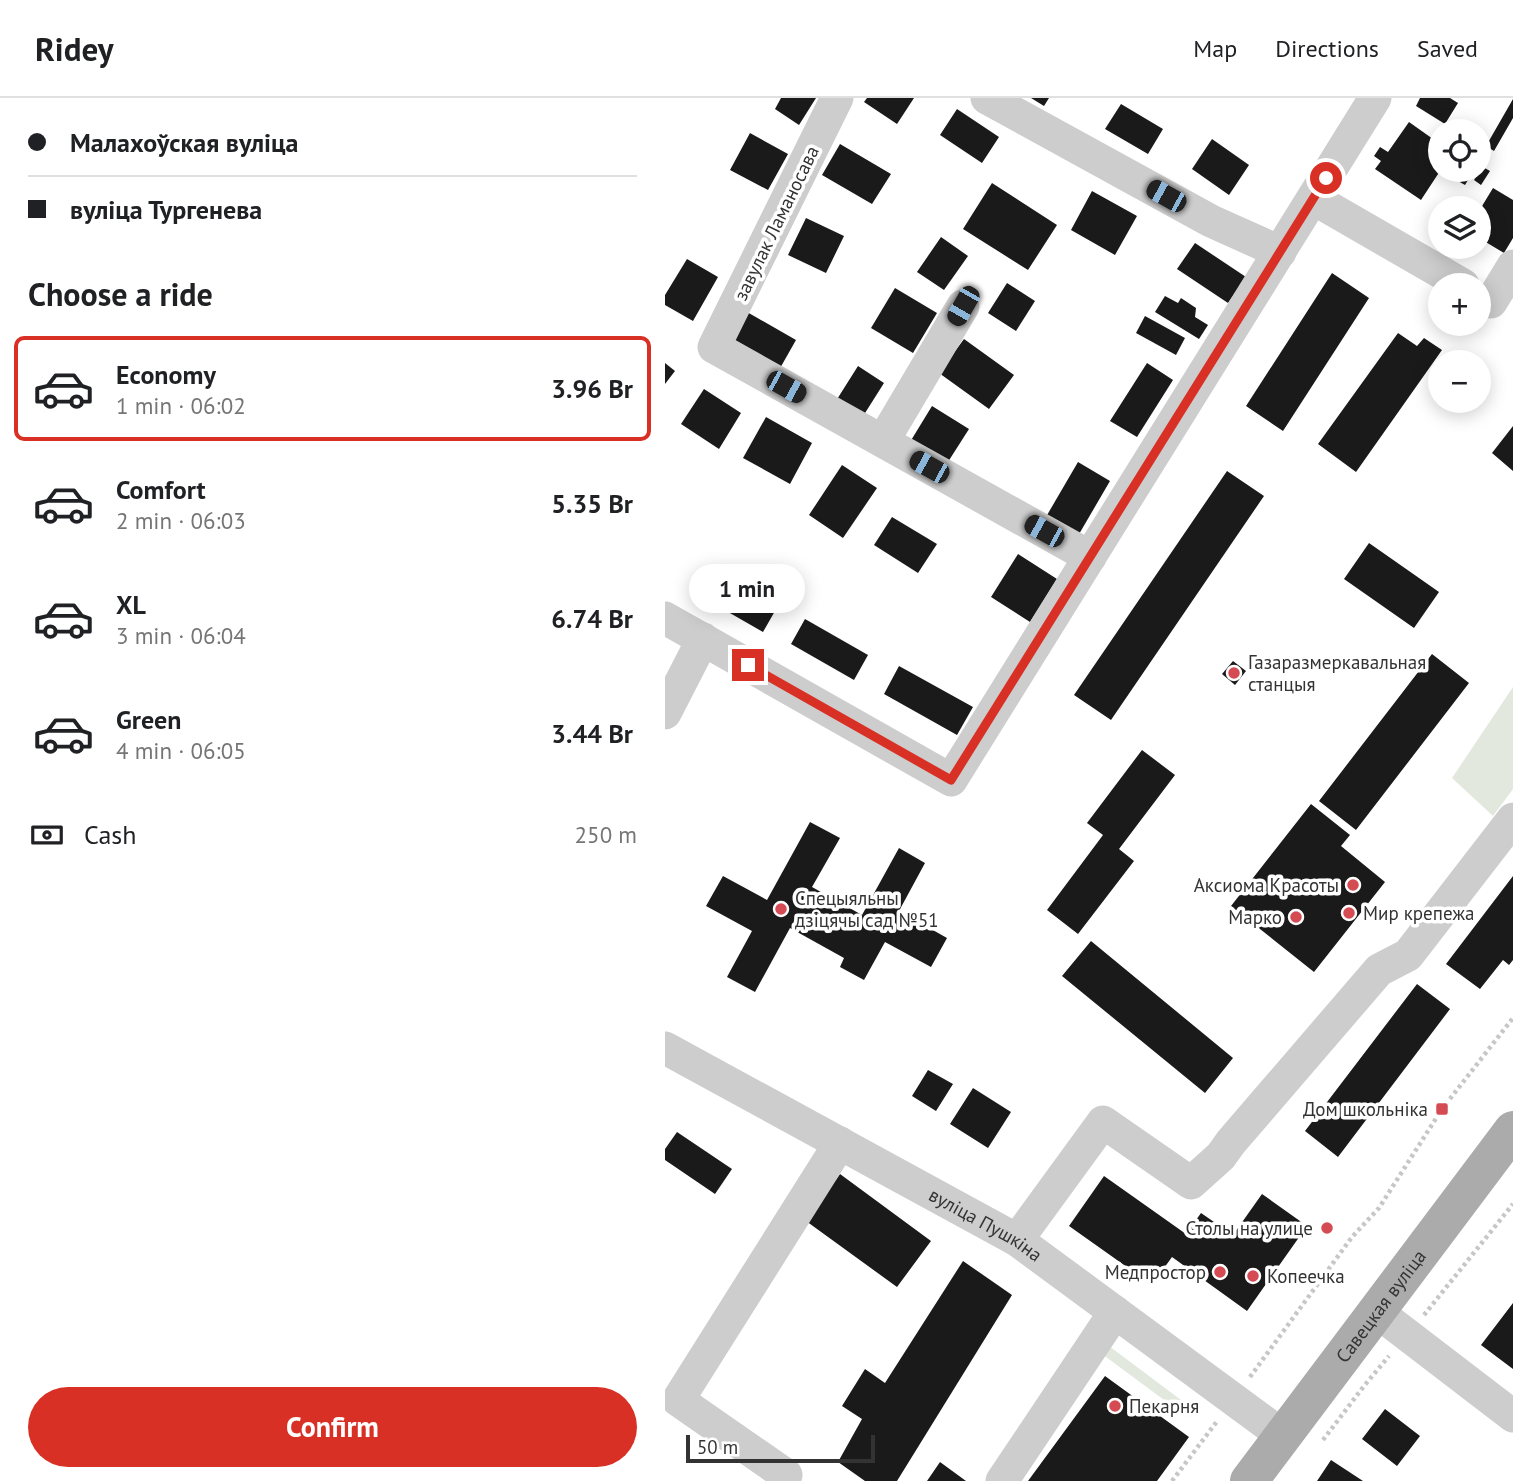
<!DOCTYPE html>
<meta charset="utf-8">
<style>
body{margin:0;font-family:"PT Sans",sans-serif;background:#f6f6f6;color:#202124;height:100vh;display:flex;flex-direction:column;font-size:26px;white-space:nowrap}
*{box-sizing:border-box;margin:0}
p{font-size:23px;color:#757577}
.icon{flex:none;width:38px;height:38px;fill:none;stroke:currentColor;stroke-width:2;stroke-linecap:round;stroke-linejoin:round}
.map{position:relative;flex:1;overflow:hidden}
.drawer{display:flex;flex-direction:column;background:#fff;width:665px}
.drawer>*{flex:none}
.guide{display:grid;align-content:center;height:154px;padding:0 28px;background:#fff}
.tools{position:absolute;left:763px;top:21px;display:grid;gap:14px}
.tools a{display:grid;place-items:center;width:63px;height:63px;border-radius:50%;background:#fff;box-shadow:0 4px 18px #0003;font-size:35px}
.scale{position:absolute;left:21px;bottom:18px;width:189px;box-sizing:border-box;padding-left:7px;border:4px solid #333;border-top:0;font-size:19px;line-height:24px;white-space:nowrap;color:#333;-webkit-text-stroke:5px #fff;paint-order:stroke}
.end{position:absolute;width:32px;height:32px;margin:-16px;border:9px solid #d93025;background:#fff;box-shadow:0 0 0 4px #fff}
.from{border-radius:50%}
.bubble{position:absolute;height:49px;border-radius:24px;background:#fff;box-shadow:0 4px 18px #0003;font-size:23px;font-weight:700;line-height:49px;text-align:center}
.car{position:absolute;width:21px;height:42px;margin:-21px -10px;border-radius:9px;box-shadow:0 0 5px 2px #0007;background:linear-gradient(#222 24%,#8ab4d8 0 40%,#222 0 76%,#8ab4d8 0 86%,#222 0)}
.guide b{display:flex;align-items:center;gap:24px;height:66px;font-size:26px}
.guide b+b{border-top:2px solid #e0e0e0}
.guide i{width:18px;height:18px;background:#202124}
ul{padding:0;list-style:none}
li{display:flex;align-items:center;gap:21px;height:105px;margin:0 14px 10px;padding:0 14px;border:4px solid transparent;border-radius:10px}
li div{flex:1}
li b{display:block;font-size:26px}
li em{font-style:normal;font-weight:700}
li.selected{border-color:#d93025}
li>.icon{width:63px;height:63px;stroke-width:1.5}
h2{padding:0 28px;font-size:32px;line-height:84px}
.pay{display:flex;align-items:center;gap:18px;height:77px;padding:0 28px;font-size:26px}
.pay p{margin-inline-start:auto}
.button{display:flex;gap:14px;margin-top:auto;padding:14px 28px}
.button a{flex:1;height:80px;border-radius:42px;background:#d93025;color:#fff;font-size:28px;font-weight:700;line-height:80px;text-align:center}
header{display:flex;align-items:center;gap:42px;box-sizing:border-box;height:98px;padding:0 35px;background:#fff;border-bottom:2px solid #e0e0e0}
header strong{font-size:33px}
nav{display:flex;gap:38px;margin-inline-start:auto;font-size:24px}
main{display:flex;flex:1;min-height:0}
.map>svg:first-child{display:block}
.green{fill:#e2e8dd}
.building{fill:#1a1a1a}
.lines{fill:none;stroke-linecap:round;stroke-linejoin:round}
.path{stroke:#c7c7c7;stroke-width:4.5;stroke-dasharray:3.5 3.5;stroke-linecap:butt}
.minor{stroke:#cdcdcd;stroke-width:33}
.major{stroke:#ababab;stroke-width:38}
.route{stroke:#d93025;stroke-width:9}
.poi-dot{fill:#d44b53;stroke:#fff;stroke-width:2.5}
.labels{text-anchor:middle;stroke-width:7;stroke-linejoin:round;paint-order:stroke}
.street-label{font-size:19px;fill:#333;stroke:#fff}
.poi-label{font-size:19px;fill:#333;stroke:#fff;text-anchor:start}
</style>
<header>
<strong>Ridey</strong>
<nav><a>Map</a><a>Directions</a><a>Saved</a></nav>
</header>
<main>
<section class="drawer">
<div class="guide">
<b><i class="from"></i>Малахоўская вуліца</b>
<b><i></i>вуліца Тургенева</b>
</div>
<h2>Choose a ride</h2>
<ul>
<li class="selected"><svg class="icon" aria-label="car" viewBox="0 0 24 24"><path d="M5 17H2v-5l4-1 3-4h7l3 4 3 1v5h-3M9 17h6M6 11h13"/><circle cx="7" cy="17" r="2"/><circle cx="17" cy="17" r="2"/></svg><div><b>Economy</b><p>1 min · 06:02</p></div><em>3.96 Br</em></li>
<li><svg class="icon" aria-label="car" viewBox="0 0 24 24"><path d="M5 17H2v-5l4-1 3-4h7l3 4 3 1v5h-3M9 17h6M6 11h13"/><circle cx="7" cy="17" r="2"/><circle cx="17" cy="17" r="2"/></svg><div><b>Comfort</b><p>2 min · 06:03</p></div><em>5.35 Br</em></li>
<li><svg class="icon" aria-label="car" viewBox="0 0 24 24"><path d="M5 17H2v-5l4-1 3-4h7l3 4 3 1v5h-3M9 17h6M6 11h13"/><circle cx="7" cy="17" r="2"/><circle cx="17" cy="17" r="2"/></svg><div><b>XL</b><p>3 min · 06:04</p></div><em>6.74 Br</em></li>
<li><svg class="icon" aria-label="car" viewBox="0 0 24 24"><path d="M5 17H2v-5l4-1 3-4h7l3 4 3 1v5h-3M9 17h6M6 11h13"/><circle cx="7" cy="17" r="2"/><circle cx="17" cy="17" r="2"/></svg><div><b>Green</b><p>4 min · 06:05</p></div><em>3.44 Br</em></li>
</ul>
<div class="pay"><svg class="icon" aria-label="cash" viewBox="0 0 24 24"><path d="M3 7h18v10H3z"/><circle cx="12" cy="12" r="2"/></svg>Cash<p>250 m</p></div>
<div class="button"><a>Confirm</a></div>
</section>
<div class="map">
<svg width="848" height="1383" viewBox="0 0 848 1383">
<rect width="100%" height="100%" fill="#fff"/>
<path class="green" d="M 848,589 L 848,691 L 828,718 L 787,680 Z
M 444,1248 L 528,1311 L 522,1319 L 437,1256 Z"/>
<path class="building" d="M 116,0 L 151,0 L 134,27 L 110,11 Z
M 202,0 L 249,0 L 232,26 L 199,4 Z
M 366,0 L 384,0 L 379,8 Z
M 755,0 L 785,0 L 793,5 L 780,26 L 751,8 Z
M 848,1 L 848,20 L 829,53 L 821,48 Z
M 456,6 L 498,31 L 483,56 L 440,31 Z
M 292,11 L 334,39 L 317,65 L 275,37 Z
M 744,24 L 775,46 L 765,61 L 775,68 L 775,73 L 756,102 L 710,71 L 716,63 L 709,58 L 715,49 L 723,54 Z
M 85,35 L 123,56 L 103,92 L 65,72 Z
M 547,41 L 584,67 L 564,97 L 527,71 Z
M 175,46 L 226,76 L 207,106 L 157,77 Z
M 818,69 L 825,73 L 816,87 L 809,82 Z
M 791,72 L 809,72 L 800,87 L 786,79 Z
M 327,85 L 392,127 L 363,172 L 298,131 Z
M 828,90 L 848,102 L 848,140 L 839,155 L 814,140 L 814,113 Z
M 427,93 L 472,118 L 450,157 L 406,132 Z
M 141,120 L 179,138 L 161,175 L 123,157 Z
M 276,139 L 303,158 L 279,192 L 252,174 Z
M 530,145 L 581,179 L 563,205 L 512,171 Z
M 22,161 L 53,179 L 28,223 L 0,207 L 0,197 Z
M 667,175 L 704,200 L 618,333 L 581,308 Z
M 342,185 L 370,203 L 351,233 L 323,215 Z
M 230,190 L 272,215 L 248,255 L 206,230 Z
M 500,198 L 513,205 L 516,200 L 531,210 L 530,219 L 543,227 L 534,241 L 490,214 Z
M 82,214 L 131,242 L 114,272 L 64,244 Z
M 480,218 L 520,240 L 511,257 L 471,235 Z
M 733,235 L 752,248 L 759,240 L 777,252 L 691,374 L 653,346 Z
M 299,241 L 349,277 L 324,311 L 274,275 Z
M 0,265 L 10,273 L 0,286 Z
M 482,265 L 508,282 L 472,339 L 445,323 Z
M 193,268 L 219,285 L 195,323 L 169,306 Z
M 39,291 L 76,315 L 54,351 L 16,326 Z
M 267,308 L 304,331 L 281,367 L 245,344 Z
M 101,319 L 147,345 L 125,386 L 78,360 Z
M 848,328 L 848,373 L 827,355 Z
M 413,364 L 445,383 L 410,443 L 378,424 Z
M 177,367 L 212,390 L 178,440 L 144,417 Z
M 562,373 L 599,398 L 446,622 L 409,597 Z
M 227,419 L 272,446 L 253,475 L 209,447 Z
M 704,445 L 774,494 L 749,530 L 679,481 Z
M 353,456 L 392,481 L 365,524 L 326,499 Z
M 52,471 L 114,506 L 98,534 L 37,499 Z
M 140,521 L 203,557 L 189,582 L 126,546 Z
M 767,556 L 804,585 L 691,732 L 654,703 Z
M 568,563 L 581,573 L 570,587 L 557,576 Z
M 234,568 L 308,609 L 292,637 L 219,596 Z
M 477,652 L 510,677 L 454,751 L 469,763 L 413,836 L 382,812 L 438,737 L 422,725 Z
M 646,706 L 685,737 L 676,748 L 720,784 L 649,874 L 566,808 Z
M 145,724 L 175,740 L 147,789 L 197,817 L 234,750 L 260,765 L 234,813 L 282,840 L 266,869 L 220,844 L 199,882 L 175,869 L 179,860 L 125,830 L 90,894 L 62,879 L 87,833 L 41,808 L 58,778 L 102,802 Z
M 848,778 L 848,862 L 844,867 L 838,862 L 815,891 L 781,866 Z
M 426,843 L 568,960 L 540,995 L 397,878 Z
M 752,886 L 785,911 L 673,1059 L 640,1033 Z
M 263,972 L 288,986 L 271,1013 L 247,998 Z
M 308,990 L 346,1014 L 323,1050 L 285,1026 Z
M 12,1034 L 67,1071 L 50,1096 L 0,1062 L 0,1051 Z
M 175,1076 L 266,1143 L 232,1189 L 141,1123 Z
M 439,1078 L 521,1136 L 536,1115 L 568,1137 L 597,1096 L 642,1128 L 582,1213 L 507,1159 L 494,1177 L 482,1169 L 476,1179 L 404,1128 Z
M 298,1163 L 347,1197 L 232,1383 L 200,1383 L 173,1364 L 197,1321 L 177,1308 L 200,1271 L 220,1285 Z
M 848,1205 L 848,1271 L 816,1247 Z
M 440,1278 L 524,1339 L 492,1383 L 363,1383 Z
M 720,1311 L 755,1338 L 732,1368 L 697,1341 Z
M 666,1362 L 698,1383 L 652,1383 Z
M 275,1364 L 301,1383 L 262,1383 Z"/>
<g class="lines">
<path class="path" d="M 759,1217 L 848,1106
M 585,1279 L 687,1139 L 714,1110 L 777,1011 L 848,920
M 658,1342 L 699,1288 L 724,1258
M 507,1383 L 553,1322"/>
<g class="minor">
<path d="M 172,0 L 49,249 L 425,459"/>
<path d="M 322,0 L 546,123 L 615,154"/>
<path d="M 649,101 L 798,187"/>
<path d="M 826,204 L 848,168"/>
<path d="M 218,343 L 298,208"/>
<path d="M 0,520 L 286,682 L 710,0"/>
<path d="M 0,615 L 38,541"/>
<path id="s1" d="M 0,950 L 352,1142 L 617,1337"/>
<path d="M 352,1142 L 438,1024 L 526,1085 L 556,1058 L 566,1044 L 714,872 L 743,857 L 848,721"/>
<path d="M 711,1213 L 848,1318"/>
<path d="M 121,1377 L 13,1302 L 175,1045"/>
<path d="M 337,1383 L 450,1214"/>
</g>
<path class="major" id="s2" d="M 584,1383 L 848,1032"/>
</g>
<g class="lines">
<path class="route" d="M 83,567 L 286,682 L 661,80"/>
</g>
<g class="poi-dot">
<circle cx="569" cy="575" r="7"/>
<circle cx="688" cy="787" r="7"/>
<circle cx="116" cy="811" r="7"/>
<circle cx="684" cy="815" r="7"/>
<circle cx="631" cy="819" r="7"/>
<rect x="770" y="1004" width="14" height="14" rx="3.5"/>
<circle cx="662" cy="1130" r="7"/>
<circle cx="555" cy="1174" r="7"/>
<circle cx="588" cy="1178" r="7"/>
<circle cx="450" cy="1308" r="7"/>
</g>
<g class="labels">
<g class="street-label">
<text transform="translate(111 125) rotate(-64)" y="7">завулак Ламаносава</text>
<text dy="7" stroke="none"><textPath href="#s1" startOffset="366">вуліца Пушкіна</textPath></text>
<text dy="7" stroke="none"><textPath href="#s2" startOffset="219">Савецкая вуліца</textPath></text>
</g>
<g class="poi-label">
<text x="583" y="571">Газаразмеркавальная<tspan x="583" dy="22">станцыя</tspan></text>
<text x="674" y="794" text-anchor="end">Аксиома Красоты</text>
<text x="130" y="807">Спецыяльны<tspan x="130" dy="22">дзіцячы сад №51</tspan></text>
<text x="698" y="822">Мир крепежа</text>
<text x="617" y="826" text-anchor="end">Марко</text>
<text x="763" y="1018" text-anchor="end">Дом школьніка</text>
<text x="648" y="1137" text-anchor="end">Столы на улице</text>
<text x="541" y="1181" text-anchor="end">Медпростор</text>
<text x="602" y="1185">Копеечка</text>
<text x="464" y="1315">Пекарня</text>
</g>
</g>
</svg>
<div class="tools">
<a><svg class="icon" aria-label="locate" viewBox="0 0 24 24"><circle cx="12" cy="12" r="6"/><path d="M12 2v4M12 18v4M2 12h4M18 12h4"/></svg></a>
<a><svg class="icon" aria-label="layers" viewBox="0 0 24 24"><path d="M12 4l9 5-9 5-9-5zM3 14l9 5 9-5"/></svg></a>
<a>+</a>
<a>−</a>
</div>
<div class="scale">50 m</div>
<i class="end from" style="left:661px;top:80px"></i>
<i class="end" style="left:83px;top:567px"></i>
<div class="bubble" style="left:24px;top:466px;width:116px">1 min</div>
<i class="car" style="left:501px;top:98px;rotate:299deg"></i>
<i class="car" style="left:298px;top:208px;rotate:210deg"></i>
<i class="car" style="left:121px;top:289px;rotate:119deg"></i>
<i class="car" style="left:264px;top:369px;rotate:299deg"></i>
<i class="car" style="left:379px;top:433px;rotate:299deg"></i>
</div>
</main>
